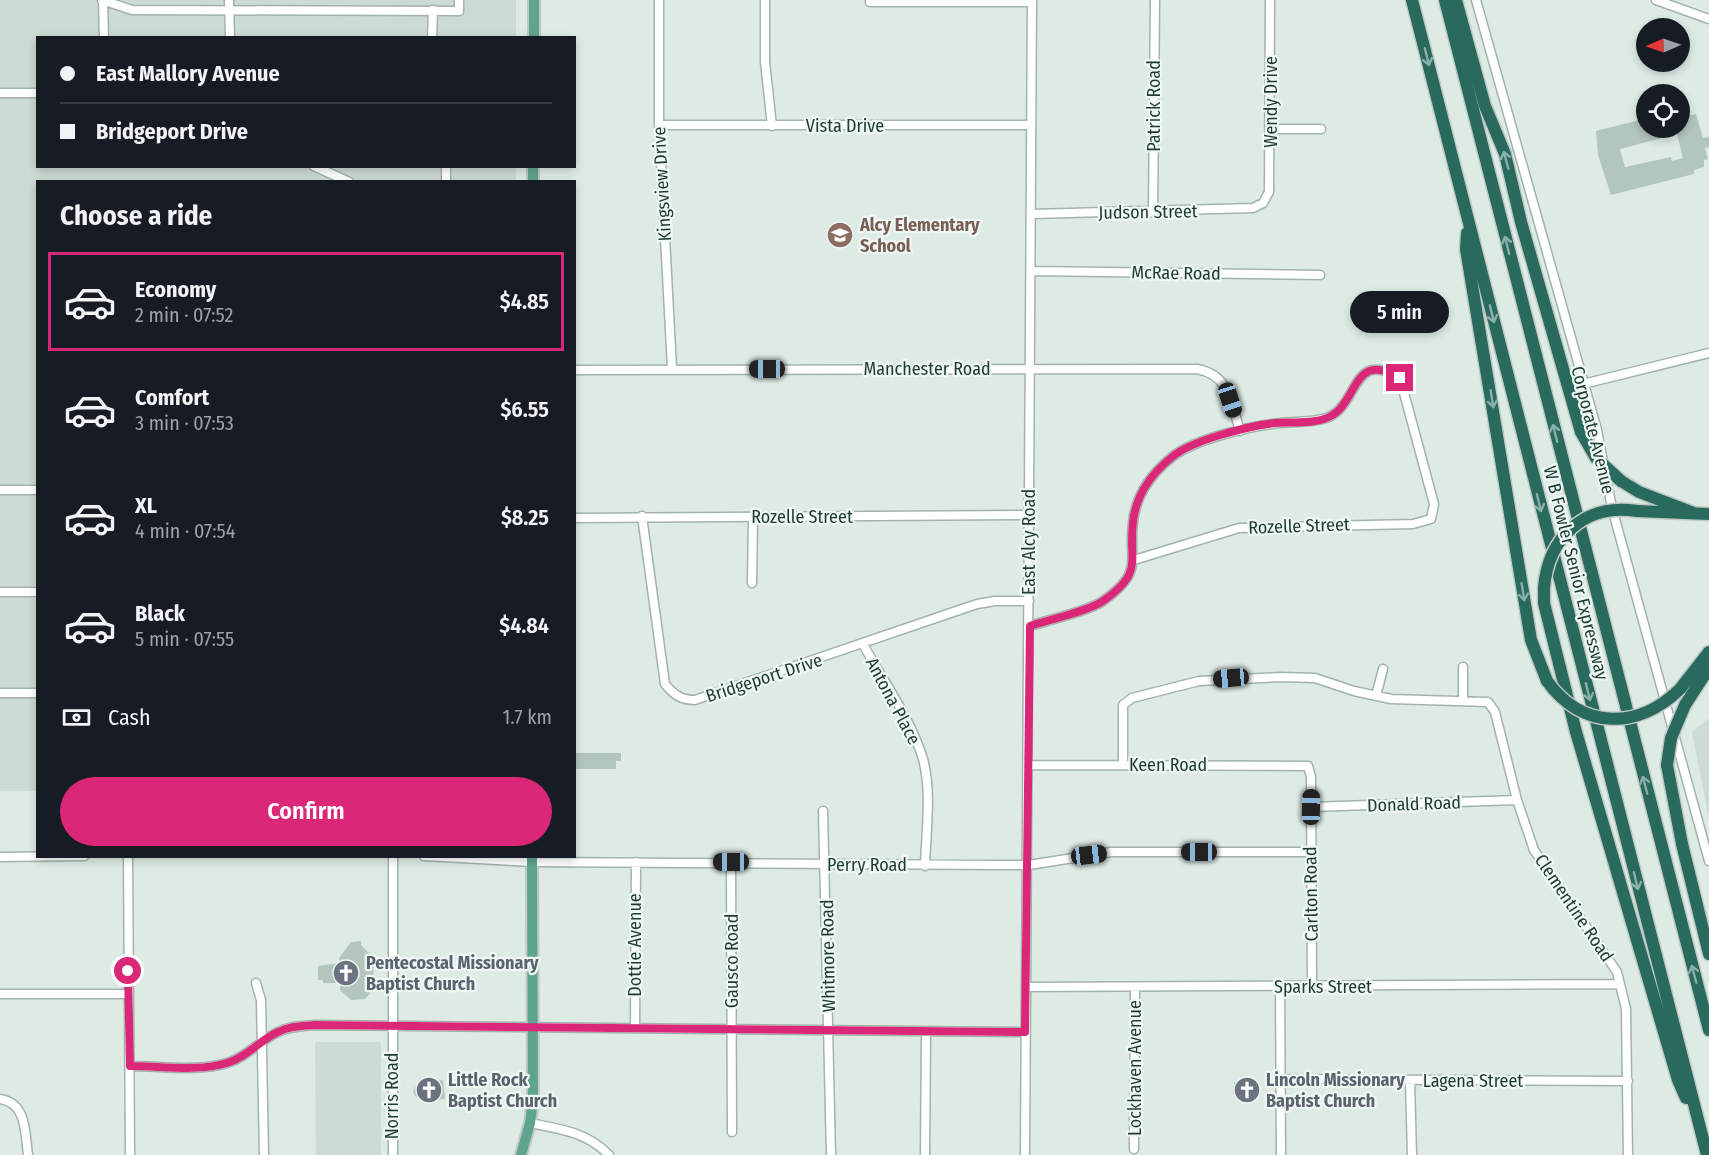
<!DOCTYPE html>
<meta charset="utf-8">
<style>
body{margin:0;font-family:"Fira Sans Condensed",sans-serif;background:#20242c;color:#f1f3f6;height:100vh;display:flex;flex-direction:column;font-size:22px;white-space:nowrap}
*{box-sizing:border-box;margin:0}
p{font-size:20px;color:#9ea1a6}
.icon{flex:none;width:33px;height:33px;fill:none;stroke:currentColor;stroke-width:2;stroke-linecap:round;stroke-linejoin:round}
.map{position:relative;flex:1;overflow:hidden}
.panel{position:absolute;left:36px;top:180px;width:540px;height:678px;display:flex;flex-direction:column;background:#171b24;border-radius:0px;box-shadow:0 3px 9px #0003}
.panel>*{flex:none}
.banner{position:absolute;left:36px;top:36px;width:540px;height:132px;border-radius:0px;box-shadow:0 3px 9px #0003;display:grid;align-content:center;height:132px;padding:0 24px;background:#171b24}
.needle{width:39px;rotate:268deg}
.controls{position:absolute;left:1636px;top:18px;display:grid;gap:12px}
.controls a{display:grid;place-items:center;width:54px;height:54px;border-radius:50%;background:#171b24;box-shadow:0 3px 9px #0003;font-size:30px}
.end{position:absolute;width:27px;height:27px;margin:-14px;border:8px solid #db2777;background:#fff;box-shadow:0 0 0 3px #fff}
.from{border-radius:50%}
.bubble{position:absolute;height:42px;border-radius:21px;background:#171b24;box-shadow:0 3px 9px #0003;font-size:20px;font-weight:600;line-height:42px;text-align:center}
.car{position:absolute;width:18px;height:36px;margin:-18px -9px;border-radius:8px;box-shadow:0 0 4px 2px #0007;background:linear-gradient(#222 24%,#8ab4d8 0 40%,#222 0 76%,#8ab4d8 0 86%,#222 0)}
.banner b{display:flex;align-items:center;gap:21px;height:57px;font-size:22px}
.banner b+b{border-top:2px solid #363941}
.banner i{width:15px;height:15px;background:#f1f3f6}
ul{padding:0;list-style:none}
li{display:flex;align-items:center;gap:18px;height:99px;margin:0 12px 9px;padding:0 12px;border:3px solid transparent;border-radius:0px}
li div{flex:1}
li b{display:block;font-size:22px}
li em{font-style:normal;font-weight:600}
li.active{border-color:#db2777}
li>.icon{width:54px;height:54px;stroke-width:1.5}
h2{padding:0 24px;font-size:27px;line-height:72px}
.pay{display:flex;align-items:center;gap:15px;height:66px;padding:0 24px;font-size:22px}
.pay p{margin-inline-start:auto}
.button{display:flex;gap:12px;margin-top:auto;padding:12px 24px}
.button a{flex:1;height:69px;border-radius:36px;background:#db2777;color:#fff;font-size:24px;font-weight:600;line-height:69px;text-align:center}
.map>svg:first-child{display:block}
.built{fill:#ccdbd4}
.building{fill:#b3c6be;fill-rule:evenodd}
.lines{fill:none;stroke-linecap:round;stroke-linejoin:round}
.minor-casing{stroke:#a1b3ac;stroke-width:11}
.major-casing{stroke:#c0c8c6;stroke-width:14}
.highway-casing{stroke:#c0c8c6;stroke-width:15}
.minor{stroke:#fff;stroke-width:8}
.major{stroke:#5fa491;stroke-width:10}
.highway{stroke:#286a5b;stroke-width:12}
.highway-bridge-casing{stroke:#c0c8c6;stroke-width:15;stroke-linecap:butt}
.highway-bridge{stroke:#286a5b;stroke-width:12}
.oneway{stroke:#8bb0a7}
.route{stroke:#db2777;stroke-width:8}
.labels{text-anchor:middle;stroke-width:4.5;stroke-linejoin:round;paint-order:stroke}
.street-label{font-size:18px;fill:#1e3b33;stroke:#eef7f3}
.education-label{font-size:18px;font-weight:bold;fill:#785e54;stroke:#eef7f3;text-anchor:start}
.worship-label{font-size:18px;font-weight:bold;fill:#5b616d;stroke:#eef7f3;text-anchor:start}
</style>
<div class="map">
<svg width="1709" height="1155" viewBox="0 0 1709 1155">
<rect width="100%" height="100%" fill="#deebe5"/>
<path class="built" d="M 0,0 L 516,0 L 516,37 L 38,38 L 38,166 L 516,167 L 516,182 L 38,182 L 37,791 L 0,791 Z
M 1709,718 L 1709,818 L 1692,732 Z
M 315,1042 L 381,1042 L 381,1155 L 316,1155 Z"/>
<path class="building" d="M 1696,114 L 1703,138 L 1709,137 L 1709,147 L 1705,148 L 1708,159 L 1704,160 L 1704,167 L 1694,170 L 1694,174 L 1611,195 L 1598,155 L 1596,131 L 1647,118 L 1647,128 L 1680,128 L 1680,117 ZM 1677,134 L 1683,158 L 1672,161 L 1671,157 L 1625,167 L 1620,149 Z
M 574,753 L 621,753 L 621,761 L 616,761 L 616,769 L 574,769 Z
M 361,941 L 361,945 L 373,957 L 374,989 L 365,999 L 351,1000 L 340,990 L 340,983 L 323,983 L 323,980 L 318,980 L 318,966 L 340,963 L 339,958 L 351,942 Z
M 443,1080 L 445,1099 L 427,1101 L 427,1096 L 416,1097 L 413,1092 L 415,1087 L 428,1085 L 428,1081 Z
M 1234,1082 L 1259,1084 L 1258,1095 L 1233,1094 Z"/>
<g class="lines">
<defs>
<path id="minor" d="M 102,0 L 132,10 L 459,11 L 459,0
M 103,0 L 104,38
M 229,0 L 230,38
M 659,0 L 659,125 L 672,368
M 765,0 L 765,62 L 772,126
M 1476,0 L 1597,430 L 1612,508 L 1709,861
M 1656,0 L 1709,19
M 870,2 L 1032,2
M 432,38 L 433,10
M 0,93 L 38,93
M 659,125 L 1031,125
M 1271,129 L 1321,129
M 314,166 L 349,182
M 446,166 L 446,182
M 1153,213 L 1155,0
M 1032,214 L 1253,208 L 1263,203 L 1269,192 L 1270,0
M 1032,271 L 1320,275
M 574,370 L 1197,369 C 1230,375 1231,403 1240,431
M 1583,384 L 1709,353
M 0,490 L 38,490
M 642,516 L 665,684 C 674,695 681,700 695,700 L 977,604 L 995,601 L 1029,601
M 574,518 L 1029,515
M 752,583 L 753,517
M 0,592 L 38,592
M 1030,626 C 1048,620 1089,611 1103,601 C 1145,571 1128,562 1133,522 C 1136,494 1151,474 1172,457 C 1194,439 1251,426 1280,423 C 1295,421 1316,423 1329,417 C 1359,403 1352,349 1400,378 L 1434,504 L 1431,519 L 1413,524 L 1239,528 L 1134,560
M 863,644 C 883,681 911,719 923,759 C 932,792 926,832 925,866
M 1463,667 L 1463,701
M 0,693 L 38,693
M 1376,696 L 1383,669
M 1123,764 L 1123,705 L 1132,698 L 1199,681 L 1281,677 L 1315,678 L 1354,691 L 1391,699 L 1488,702 L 1495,712 L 1517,800 L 1534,850 L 1617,972 L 1626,1009 L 1628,1155
M 1028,765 L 1308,766 L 1311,777 L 1312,987
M 1311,807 L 1517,800
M 823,811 L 831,1155
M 128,856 L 130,1155
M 424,856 L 532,862 L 1002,865 L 1029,865 L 1111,852 L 1310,852
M 0,857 L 84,856
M 731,863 L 732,1132
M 256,983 L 261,1000 L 264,1155
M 1026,987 L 1619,984
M 1280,987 L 1281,1155
M 0,994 L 128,994
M 635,1028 L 636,862
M 131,1066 C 161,1066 198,1072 227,1063 C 247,1057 260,1040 278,1032 C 289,1026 302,1026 314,1025 L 1025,1032
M 1282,1079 L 1628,1081
M 1410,1081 L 1412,1155
M 0,1099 C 27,1103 25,1133 28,1155
M 530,1123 C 560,1129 587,1132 609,1155
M 1134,1149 L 1135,988
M 393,1155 L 393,856
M 925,1155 L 926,1032
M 1025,1155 L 1032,0"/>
<path id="major" d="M 534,38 L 534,0
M 533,182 L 533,166
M 521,1155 L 530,1123 L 533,1099 L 532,856"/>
<path id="highway" d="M 1412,0 L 1707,1155
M 1445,0 L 1709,1030
M 1456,0 L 1485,106 L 1505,154 L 1521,222 L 1581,432
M 1467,233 L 1466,249 L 1531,640 L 1547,681
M 1621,481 L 1639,492 L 1694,513
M 1637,511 L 1709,514
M 1544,588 L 1544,603 L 1576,732 L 1678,1080 L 1686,1098
M 1680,689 L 1709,652
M 1685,705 L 1709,668
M 1667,765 L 1682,844 L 1709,954"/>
</defs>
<use href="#minor" class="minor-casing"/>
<use href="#major" class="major-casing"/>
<use href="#highway" class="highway-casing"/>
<use href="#minor" class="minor"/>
<use href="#major" class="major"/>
<use href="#highway" class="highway"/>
<defs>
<path id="highway-bridge" d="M 1581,432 L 1596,458 L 1621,481
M 1544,588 C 1548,538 1584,503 1637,511
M 1547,681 C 1582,730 1638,730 1680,689
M 1667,765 L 1671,738 L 1685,705"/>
</defs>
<use href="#highway-bridge" class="highway-bridge-casing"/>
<use href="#highway-bridge" class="highway-bridge"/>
</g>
<defs><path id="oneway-shaft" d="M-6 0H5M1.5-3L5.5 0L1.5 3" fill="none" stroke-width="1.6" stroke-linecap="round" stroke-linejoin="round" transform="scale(1.5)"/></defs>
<g class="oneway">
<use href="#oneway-shaft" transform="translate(1427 57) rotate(76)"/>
<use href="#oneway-shaft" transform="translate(1506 160) rotate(-105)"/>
<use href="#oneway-shaft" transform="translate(1507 245) rotate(-104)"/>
<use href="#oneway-shaft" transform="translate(1492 314) rotate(76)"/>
<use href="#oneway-shaft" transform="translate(1492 399) rotate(81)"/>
<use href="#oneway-shaft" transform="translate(1555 433) rotate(-104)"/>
<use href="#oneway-shaft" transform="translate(1539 503) rotate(76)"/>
<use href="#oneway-shaft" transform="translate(1523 592) rotate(81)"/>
<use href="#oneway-shaft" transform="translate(1588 692) rotate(76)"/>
<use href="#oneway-shaft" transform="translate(1645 785) rotate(-105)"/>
<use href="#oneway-shaft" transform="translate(1636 881) rotate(76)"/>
<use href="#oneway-shaft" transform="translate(1694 974) rotate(-105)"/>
</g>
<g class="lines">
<path class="route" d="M 128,971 L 130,1066 C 161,1066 198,1072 227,1063 C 247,1057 260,1040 278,1032 C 290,1026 302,1026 314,1025 L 1025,1032 L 1030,626 C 1048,620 1089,611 1103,601 C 1145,571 1128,562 1133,522 C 1136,494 1151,474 1172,457 C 1192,440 1249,426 1275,423 C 1291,422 1315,424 1329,417 C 1359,403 1352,349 1400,378"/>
</g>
<defs>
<symbol id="school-disc" viewBox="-11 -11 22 22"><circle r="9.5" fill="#8d6e63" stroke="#eef7f3"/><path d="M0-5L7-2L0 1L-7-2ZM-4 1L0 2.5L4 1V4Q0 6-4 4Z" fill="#fff"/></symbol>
<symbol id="church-disc" viewBox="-11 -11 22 22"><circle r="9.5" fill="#6b7280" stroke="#eef7f3"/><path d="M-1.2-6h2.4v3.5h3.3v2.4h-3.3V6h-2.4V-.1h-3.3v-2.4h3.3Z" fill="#fff"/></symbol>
</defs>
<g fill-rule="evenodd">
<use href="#school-disc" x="825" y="220" width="30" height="30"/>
<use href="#church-disc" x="331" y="958" width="30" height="30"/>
<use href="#church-disc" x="414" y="1075" width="30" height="30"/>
<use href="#church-disc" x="1232" y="1075" width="30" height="30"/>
</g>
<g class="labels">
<g class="street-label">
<text transform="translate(1271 102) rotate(-90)" y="6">Wendy Drive</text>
<text transform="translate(1154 106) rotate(-90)" y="6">Patrick Road</text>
<text x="845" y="132">Vista Drive</text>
<text transform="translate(662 184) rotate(-93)" y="6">Kingsview Drive</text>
<text transform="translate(1148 212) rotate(-1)" y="6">Judson Street</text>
<text transform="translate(1176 273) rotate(1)" y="6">McRae Road</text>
<text x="927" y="375">Manchester Road</text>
<text transform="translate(1593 430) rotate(76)" y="6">Corporate Avenue</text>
<text x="802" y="523">Rozelle Street</text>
<text transform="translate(1299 526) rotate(-2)" y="6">Rozelle Street</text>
<text transform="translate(1029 542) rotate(-90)" y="6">East Alcy Road</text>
<text transform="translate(1576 573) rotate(76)" y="6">W B Fowler Senior Expressway</text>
<text transform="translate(764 678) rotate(-18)" y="6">Bridgeport Drive</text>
<text transform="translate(893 701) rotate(62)" y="6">Antona Place</text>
<text x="1168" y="771">Keen Road</text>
<text transform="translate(1414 804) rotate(-2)" y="6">Donald Road</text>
<text x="867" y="871">Perry Road</text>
<text transform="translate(1311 894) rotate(-91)" y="6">Carlton Road</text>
<text transform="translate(1574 908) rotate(56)" y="6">Clementine Road</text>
<text transform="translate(635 945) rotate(-90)" y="6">Dottie Avenue</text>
<text transform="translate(828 956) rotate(-91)" y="6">Whitmore Road</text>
<text transform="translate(732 961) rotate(-90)" y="6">Gausco Road</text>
<text x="1323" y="993">Sparks Street</text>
<text transform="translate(1135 1068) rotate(-90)" y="6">Lockhaven Avenue</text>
<text x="1473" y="1087">Lagena Street</text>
<text transform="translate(392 1096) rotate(-90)" y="6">Norris Road</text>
</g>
<g class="education-label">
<text x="860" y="231">Alcy Elementary<tspan x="860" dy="21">School</tspan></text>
</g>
<g class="worship-label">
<text x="366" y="969">Pentecostal Missionary<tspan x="366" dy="21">Baptist Church</tspan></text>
<text x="448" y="1086">Little Rock<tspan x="448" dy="21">Baptist Church</tspan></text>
<text x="1266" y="1086">Lincoln Missionary<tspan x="1266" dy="21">Baptist Church</tspan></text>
</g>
</g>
</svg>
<div class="controls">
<a><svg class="needle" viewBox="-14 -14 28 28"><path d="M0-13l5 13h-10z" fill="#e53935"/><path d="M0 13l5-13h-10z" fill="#9ea1a6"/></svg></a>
<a><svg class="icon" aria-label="locate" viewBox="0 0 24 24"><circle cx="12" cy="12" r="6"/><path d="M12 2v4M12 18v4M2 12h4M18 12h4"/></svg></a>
</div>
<i class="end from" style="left:128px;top:971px"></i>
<i class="end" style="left:1400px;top:378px"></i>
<div class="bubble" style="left:1350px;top:291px;width:99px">5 min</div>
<i class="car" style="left:767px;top:369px;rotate:270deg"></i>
<i class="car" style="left:1230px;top:400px;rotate:162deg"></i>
<i class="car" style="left:1231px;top:678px;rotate:265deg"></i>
<i class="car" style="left:1311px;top:807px;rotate:1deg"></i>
<i class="car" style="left:1199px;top:852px;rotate:270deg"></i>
<i class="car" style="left:1089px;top:855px;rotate:83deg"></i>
<i class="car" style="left:731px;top:862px;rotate:270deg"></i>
<div class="banner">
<b><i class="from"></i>East Mallory Avenue</b>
<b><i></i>Bridgeport Drive</b>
</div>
<section class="panel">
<h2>Choose a ride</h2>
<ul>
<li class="active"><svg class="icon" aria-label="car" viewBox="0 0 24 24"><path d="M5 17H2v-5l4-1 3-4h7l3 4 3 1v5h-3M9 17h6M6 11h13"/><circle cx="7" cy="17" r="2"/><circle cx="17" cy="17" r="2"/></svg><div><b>Economy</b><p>2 min · 07:52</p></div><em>$4.85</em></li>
<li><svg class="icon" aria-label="car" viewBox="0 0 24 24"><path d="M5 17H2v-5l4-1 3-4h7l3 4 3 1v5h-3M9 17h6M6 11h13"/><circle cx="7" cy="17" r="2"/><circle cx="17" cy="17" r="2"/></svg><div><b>Comfort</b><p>3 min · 07:53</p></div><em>$6.55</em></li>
<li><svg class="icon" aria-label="car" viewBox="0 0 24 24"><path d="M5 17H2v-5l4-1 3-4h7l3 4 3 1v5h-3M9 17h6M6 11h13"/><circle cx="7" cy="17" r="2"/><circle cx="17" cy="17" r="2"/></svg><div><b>XL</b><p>4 min · 07:54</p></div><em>$8.25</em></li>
<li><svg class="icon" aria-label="car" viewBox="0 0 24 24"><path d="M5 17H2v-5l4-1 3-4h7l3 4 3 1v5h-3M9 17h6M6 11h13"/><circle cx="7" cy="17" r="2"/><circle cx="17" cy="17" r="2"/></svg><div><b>Black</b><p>5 min · 07:55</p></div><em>$4.84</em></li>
</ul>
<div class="pay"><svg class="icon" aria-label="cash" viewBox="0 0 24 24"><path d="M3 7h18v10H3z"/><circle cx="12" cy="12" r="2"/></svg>Cash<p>1.7 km</p></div>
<div class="button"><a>Confirm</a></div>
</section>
</div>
